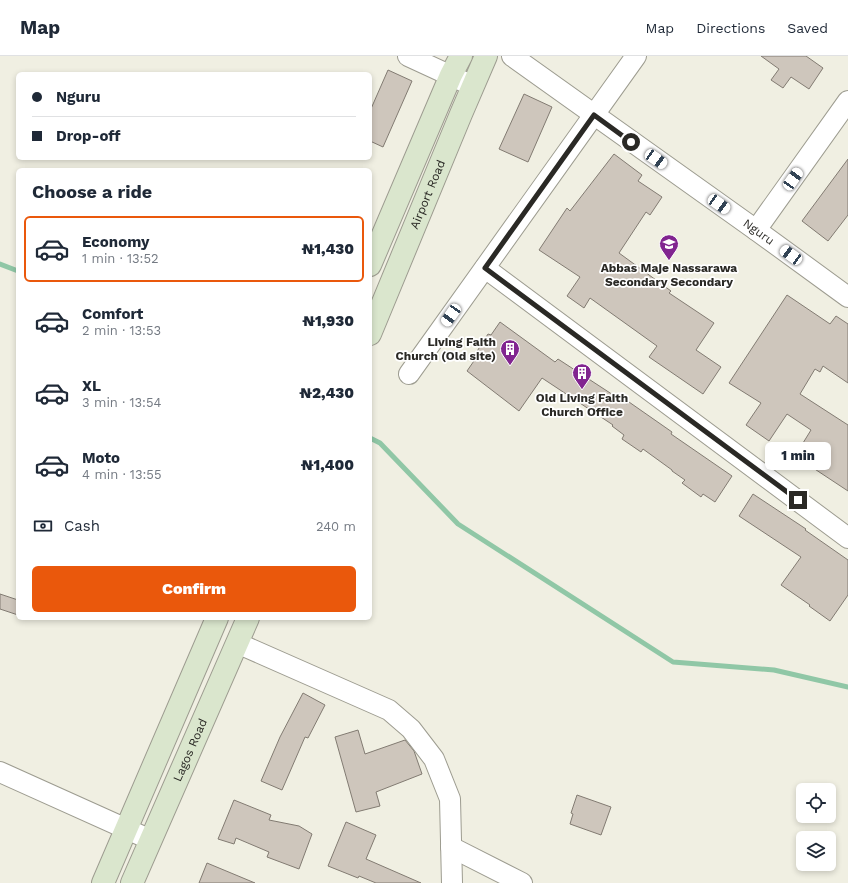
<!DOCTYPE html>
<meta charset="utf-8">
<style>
body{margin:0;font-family:"Work Sans",sans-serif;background:#f6f6f7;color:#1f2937;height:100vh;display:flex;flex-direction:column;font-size:15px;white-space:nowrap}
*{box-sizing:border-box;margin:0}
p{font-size:13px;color:#747a83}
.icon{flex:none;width:22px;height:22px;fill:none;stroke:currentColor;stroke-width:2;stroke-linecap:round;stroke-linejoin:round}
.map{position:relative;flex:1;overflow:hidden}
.sheet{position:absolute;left:16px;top:112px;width:356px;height:452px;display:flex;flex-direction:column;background:#fff;border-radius:6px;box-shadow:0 2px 6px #0003}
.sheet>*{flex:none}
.hud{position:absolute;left:16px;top:16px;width:356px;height:88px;border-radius:6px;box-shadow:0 2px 6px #0003;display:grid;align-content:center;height:88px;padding:0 16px;background:#fff}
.tools{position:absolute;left:796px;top:727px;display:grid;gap:8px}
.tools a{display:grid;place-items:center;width:40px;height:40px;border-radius:6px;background:#fff;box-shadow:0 2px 6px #0003;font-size:20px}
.end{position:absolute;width:18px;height:18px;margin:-9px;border:5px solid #2a2925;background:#fff;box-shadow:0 0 0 2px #fff}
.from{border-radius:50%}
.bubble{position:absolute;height:28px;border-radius:6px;background:#fff;box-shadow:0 2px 6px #0003;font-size:13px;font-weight:800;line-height:28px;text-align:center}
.car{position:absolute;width:12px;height:24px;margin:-12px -6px;border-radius:5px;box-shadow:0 0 3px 1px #0007;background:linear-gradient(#fff 24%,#345 0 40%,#fff 0 76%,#345 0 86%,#fff 0)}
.hud b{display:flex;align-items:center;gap:14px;height:38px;font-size:15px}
.hud b+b{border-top:1px solid #e0e1e3}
.hud i{width:10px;height:10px;background:#1f2937}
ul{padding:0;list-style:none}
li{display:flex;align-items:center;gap:12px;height:66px;margin:0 8px 6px;padding:0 8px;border:2px solid transparent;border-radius:6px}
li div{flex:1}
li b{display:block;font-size:15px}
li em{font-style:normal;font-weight:800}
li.current{border-color:#ea580c}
li>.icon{width:36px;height:36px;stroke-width:1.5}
h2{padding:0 16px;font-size:18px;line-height:48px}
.pay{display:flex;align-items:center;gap:10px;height:44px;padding:0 16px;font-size:15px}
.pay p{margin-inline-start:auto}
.primary-button{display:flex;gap:8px;margin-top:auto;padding:8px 16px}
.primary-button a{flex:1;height:46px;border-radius:6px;background:#ea580c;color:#fff;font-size:16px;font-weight:800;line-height:46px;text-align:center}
header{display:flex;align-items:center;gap:24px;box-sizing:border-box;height:56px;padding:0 20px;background:#fff;border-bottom:1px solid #e0e1e3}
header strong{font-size:19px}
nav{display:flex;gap:22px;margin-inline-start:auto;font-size:14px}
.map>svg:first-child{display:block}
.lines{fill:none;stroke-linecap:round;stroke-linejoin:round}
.stream{stroke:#90c7a6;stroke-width:5}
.building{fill:#cec6bc;stroke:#827b72}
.street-casing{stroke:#9d9c90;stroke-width:22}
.secondary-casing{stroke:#9d9c90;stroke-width:24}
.street{stroke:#fff;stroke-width:20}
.secondary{stroke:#dae6cd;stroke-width:22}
.route{stroke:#2a2925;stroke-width:5}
.labels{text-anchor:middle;stroke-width:3.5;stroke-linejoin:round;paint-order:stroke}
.street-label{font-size:12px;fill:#2a2925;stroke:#fff}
.poi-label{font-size:12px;font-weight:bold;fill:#2a2925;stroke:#fff}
</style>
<header>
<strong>Map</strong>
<nav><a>Map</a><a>Directions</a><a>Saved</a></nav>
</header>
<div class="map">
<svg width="848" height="827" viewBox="0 0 848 827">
<rect width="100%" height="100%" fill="#f0efe2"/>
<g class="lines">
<path class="stream" d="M 0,208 L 18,215
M 370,382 L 380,387 L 458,468 L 673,606 L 774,614 L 848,631"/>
</g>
<path class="building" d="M 761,0 L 806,0 L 823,12 L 809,33 L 791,21 L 783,32 L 771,24 L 779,13 Z
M 388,14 L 412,25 L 383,91 L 370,85 L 370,55 Z
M 524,38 L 552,51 L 528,106 L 499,93 Z
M 614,98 L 642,119 L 638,125 L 662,141 L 650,159 L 646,156 L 619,197 L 671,235 L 669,237 L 714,267 L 696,294 L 721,311 L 703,338 L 649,301 L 657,290 L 590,242 L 584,252 L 567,240 L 580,221 L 539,194 L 567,152 L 570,155 Z
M 848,103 L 848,159 L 828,185 L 802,165 Z
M 787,239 L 830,268 L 836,260 L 848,268 L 848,327 L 823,310 L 820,316 L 815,313 L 800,338 L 848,369 L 848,435 L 795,400 L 811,374 L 787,358 L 769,385 L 746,369 L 761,347 L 729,327 Z
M 500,266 L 555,306 L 558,303 L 627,348 L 629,346 L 672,376 L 671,378 L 732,420 L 715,446 L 703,438 L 701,441 L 682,427 L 685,424 L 672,415 L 672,414 L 643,393 L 641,396 L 622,383 L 624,379 L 612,370 L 613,369 L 542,322 L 519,355 L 467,315 L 476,302 L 474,300 L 488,278 L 491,279 Z
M 753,438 L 806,473 L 805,474 L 848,504 L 848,539 L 830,565 L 809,550 L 810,549 L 781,529 L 801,501 L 739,460 Z
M 0,538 L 18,544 L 18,559 L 0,553 Z
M 303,637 L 325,649 L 308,682 L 305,681 L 282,734 L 261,725 L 280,681 Z
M 358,674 L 365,698 L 405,684 L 414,695 L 422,718 L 376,736 L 380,750 L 356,756 L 335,681 Z
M 577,739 L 611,751 L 601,779 L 570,768 L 573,758 L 571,757 Z
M 234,744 L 271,759 L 269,764 L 299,770 L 312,778 L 299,813 L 267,801 L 269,796 L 236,782 L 234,788 L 218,783 Z
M 346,766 L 376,779 L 366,803 L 421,827 L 376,827 L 359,820 L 358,822 L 328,810 Z
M 207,807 L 255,827 L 199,827 Z"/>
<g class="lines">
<defs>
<g id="street">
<path d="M 408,0 L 473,30"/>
<path id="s1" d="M 512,0 L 756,174 L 848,241"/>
<path d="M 756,174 L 848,45"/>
<path d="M 485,212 L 848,482"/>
<path d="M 409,318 L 636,0"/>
<path d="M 237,587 L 389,654 L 411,673 L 434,703 L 450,743 L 452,827"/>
<path d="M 0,716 L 151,784"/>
<path d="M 451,791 L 522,827"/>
</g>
<g id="secondary">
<path d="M 370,209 L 451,19 L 461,0"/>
<path id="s2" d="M 370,278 L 461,58 L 486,0"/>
<path d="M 103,827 L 217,562"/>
<path id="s3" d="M 132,827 L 248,562"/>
</g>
</defs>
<use href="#street" class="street-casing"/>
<use href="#secondary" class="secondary-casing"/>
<use href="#street" class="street"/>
<use href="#secondary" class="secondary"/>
</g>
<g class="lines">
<path class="route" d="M 631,86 L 594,59 L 485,212 L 798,444"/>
</g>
<defs>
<symbol id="school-pin" viewBox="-11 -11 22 30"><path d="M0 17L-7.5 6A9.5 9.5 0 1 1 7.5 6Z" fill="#812490" stroke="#fff"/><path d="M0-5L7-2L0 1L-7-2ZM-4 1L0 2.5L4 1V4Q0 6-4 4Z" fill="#fff"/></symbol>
<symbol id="building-pin" viewBox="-11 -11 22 30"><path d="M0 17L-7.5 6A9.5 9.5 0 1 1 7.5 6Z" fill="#812490" stroke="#fff"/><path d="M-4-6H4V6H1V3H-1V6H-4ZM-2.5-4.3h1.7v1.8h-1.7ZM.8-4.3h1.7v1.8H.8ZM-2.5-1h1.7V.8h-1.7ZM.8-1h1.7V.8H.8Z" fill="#fff"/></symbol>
</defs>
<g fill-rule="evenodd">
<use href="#school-pin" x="658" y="177" width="22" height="30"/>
<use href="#building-pin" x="499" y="282" width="22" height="30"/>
<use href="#building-pin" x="571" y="306" width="22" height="30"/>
</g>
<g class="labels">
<g class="street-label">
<text dy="4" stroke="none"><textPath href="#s2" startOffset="151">Airport Road</textPath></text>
<text dy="4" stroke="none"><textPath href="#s1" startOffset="303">Nguru</textPath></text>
<text dy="4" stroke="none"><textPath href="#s3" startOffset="145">Lagos Road</textPath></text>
</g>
<g class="poi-label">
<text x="669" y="216">Abbas Maje Nassarawa<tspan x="669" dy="14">Secondary Secondary</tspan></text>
<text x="496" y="290" text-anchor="end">Living Faith<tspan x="496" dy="14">Church (Old site)</tspan></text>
<text x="582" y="346">Old Living Faith<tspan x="582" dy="14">Church Office</tspan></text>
</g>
</g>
</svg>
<div class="tools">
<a><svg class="icon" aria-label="locate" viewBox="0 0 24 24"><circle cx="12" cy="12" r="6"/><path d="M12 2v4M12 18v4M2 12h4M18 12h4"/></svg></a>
<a><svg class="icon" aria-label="layers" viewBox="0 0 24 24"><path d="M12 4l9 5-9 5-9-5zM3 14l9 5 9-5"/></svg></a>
</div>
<i class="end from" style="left:631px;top:86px"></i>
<i class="end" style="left:798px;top:444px"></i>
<div class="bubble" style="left:765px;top:386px;width:66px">1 min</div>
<i class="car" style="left:656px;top:103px;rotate:125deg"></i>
<i class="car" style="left:793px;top:123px;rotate:35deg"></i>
<i class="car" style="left:719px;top:148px;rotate:125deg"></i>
<i class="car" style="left:791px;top:199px;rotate:306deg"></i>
<i class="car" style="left:451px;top:259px;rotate:215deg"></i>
<div class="hud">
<b><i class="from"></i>Nguru</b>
<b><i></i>Drop-off</b>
</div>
<section class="sheet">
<h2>Choose a ride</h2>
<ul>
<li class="current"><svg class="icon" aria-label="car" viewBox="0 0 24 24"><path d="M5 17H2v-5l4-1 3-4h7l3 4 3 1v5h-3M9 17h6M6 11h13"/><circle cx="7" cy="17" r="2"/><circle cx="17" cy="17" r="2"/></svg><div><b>Economy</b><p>1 min · 13:52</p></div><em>₦1,430</em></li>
<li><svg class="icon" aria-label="car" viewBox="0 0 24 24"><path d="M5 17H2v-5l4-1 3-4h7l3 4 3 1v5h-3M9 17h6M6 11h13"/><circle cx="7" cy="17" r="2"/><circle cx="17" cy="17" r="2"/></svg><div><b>Comfort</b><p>2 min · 13:53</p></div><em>₦1,930</em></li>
<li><svg class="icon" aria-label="car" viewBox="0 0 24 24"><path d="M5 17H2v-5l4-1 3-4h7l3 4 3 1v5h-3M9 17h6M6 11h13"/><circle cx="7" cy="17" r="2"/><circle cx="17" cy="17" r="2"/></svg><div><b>XL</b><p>3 min · 13:54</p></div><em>₦2,430</em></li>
<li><svg class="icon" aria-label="car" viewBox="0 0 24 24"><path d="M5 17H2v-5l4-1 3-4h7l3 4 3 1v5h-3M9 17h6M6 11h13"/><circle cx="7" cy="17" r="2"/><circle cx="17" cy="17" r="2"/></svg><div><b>Moto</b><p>4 min · 13:55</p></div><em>₦1,400</em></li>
</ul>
<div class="pay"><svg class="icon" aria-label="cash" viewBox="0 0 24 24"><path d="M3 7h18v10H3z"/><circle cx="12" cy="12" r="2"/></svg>Cash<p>240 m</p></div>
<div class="primary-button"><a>Confirm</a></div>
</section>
</div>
